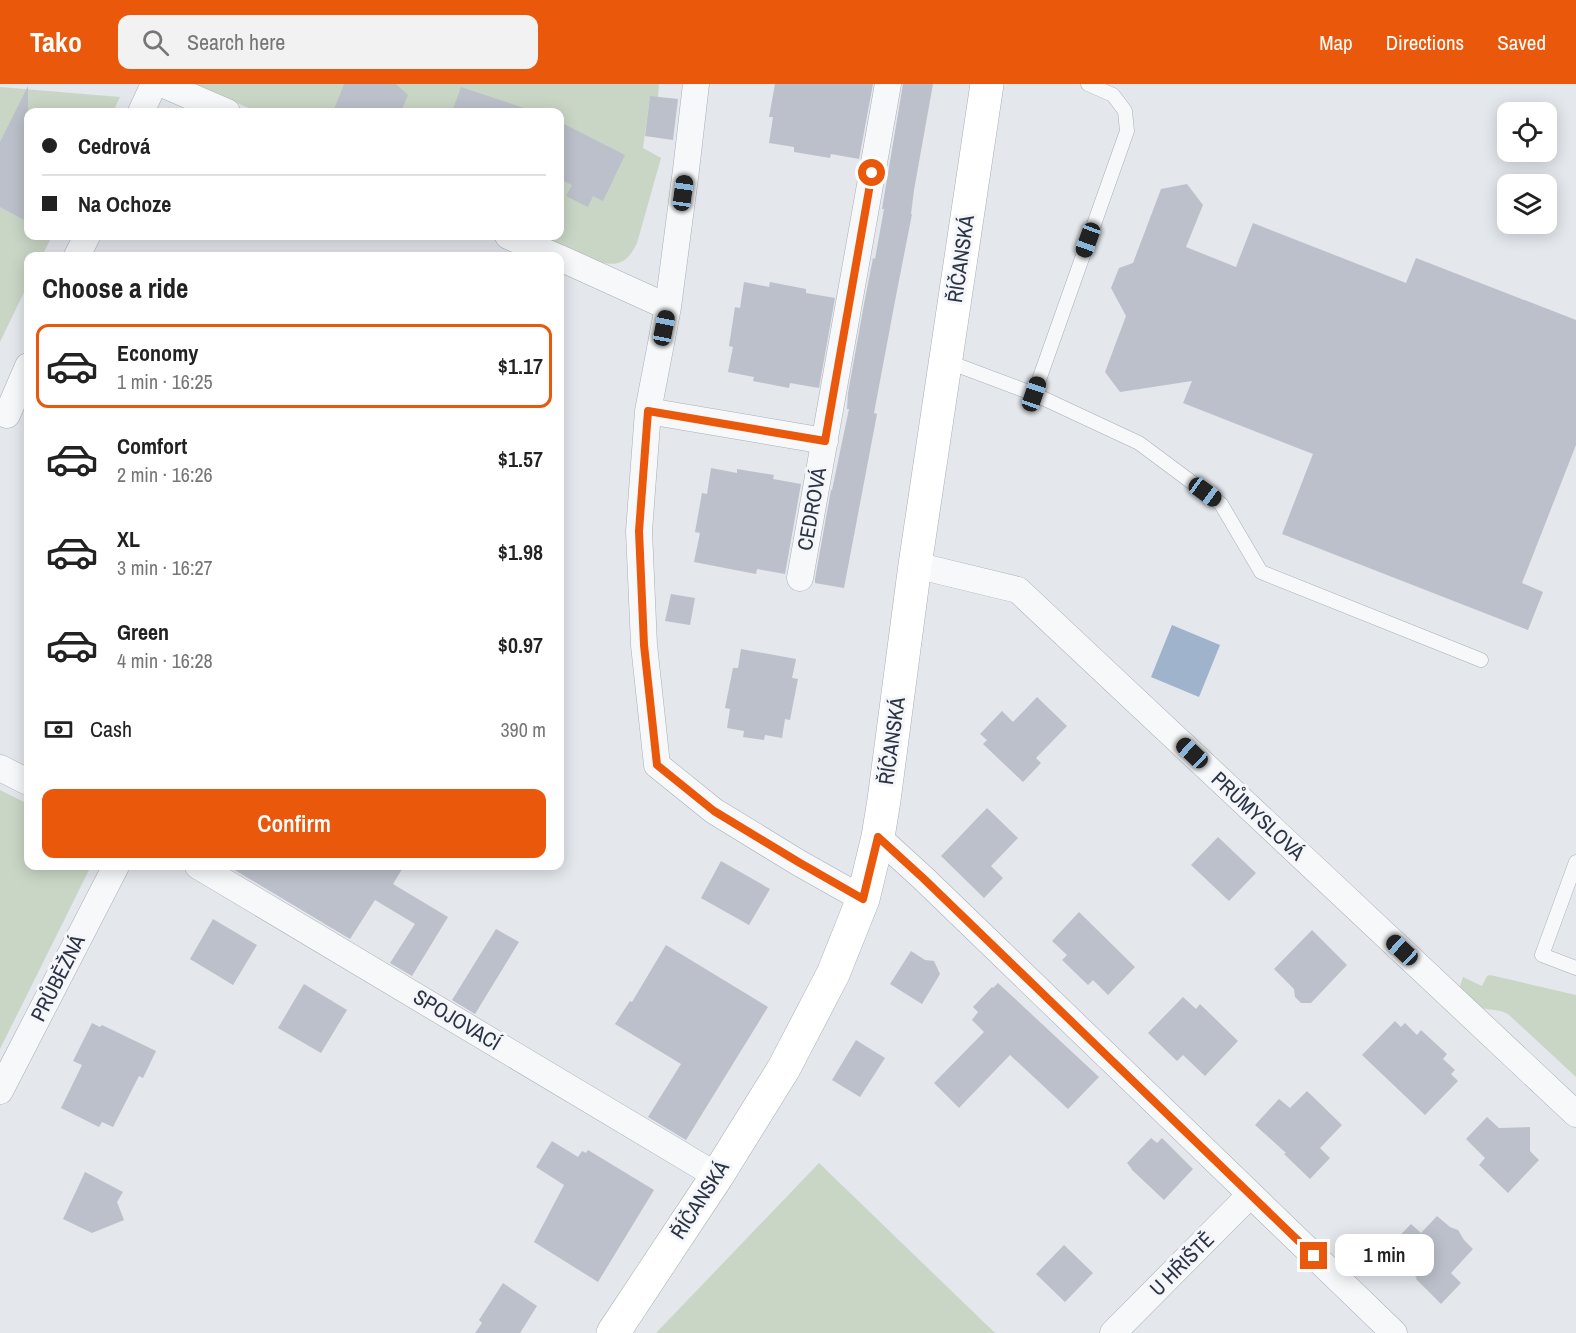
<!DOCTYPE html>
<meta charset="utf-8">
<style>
body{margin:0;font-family:"Archivo Narrow",sans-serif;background:#f2f2f2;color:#222;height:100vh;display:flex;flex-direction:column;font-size:22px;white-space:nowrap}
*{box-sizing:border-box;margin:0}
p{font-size:20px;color:#767676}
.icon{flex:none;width:33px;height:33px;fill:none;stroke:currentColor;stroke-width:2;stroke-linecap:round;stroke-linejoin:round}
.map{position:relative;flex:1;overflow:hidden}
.side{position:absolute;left:24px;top:168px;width:540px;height:618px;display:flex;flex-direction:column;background:#fff;border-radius:12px;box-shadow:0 3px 15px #0003}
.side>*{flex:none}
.hud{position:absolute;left:24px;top:24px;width:540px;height:132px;border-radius:12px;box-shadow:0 3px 15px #0003;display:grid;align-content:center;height:132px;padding:0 18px;background:#fff}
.controls{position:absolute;left:1497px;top:18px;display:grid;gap:12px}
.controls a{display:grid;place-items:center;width:60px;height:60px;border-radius:12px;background:#fff;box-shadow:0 3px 15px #0003;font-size:30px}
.end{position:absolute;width:27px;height:27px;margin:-14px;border:8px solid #ea580c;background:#fff;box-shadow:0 0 0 3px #fff}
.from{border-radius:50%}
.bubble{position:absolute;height:42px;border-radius:12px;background:#fff;box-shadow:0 3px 15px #0003;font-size:20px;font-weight:600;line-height:42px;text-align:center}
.car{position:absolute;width:18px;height:36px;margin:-18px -9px;border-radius:8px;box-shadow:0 0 4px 2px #0007;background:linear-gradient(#222 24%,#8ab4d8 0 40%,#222 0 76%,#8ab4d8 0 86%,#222 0)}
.hud b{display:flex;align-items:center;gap:21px;height:57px;font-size:22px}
.hud b+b{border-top:2px solid #e0e0e0}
.hud i{width:15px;height:15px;background:#222}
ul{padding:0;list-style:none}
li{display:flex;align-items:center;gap:18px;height:84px;margin:0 12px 9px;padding:0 6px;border:3px solid transparent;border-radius:12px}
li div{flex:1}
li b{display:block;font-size:22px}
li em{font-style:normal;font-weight:600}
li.active{border-color:#ea580c}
li>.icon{width:54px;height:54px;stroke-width:1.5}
h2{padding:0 18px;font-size:27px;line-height:72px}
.pay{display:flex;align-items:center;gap:15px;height:66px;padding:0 18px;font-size:22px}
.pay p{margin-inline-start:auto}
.button{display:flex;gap:12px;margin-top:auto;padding:12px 18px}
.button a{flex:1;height:69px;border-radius:12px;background:#ea580c;color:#fff;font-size:24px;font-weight:600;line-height:69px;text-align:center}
header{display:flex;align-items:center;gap:36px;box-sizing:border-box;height:84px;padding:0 30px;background:#ea580c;color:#fff}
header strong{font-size:28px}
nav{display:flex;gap:33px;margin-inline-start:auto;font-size:21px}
.search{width:420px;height:54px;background:#f2f2f2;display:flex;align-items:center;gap:15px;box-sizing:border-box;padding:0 21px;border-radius:12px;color:#767676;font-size:22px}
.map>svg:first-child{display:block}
.green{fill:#c9d6c5}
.water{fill:#9fb4cc}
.building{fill:#bbc0ca}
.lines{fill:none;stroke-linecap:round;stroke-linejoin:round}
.lane-casing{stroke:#a9aeb7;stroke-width:15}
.street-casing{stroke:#a9aeb7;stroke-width:27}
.secondary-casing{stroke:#a9aeb7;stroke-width:34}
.lane{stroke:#f7f8fa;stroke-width:14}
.street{stroke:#f7f8fa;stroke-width:26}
.secondary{stroke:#fff;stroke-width:33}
.route{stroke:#ea580c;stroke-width:8}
.labels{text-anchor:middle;stroke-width:6;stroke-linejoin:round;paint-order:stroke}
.street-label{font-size:21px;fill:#2b3445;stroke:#f4f6f9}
</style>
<header>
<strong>Tako</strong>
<div class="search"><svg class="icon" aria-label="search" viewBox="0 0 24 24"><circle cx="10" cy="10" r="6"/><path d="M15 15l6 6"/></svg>Search here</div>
<nav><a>Map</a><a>Directions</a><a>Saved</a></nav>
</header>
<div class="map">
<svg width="1576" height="1249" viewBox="0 0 1576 1249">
<rect width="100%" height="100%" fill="#e4e7ec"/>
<path class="green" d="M 194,0 L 659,0 L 658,13 L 650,13 L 643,64 L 661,74 L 637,159 C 628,178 619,183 598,178 L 538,152 L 560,152 L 560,28 L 258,28 Z
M 0,3 L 120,13 L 113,28 L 28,28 L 28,152 L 52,152 L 42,172 L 28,172 L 28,200 L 0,258 Z
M 0,706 L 28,720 L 28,782 L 91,782 L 0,965 Z
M 1490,891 L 1576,911 L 1576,993 L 1508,930 L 1501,927 L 1479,924 L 1459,905 L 1463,893 L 1482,902 L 1487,892 Z
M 819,1079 L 995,1249 L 656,1249 Z"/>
<path class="water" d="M 1172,541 L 1220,561 L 1199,613 L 1151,593 Z"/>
<path class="building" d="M 344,0 L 396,0 L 408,11 L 401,28 L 333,28 Z
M 775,0 L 873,0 L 859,75 L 831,70 L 830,74 L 794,68 L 794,63 L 769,59 L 773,33 L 769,33 Z
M 903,0 L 933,0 L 914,106 L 911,130 L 912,130 L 895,217 L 874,329 L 877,330 L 844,504 L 815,499 L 815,495 L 831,406 L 832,406 L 849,325 L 847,325 L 848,309 L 864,220 L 873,174 L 875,175 L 884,125 L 882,125 Z
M 28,2 L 28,138 L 0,123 L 0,58 Z
M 461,3 L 524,24 L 523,28 L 452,28 Z
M 650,12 L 678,15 L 673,56 L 645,52 Z
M 560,38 L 625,71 L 603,117 L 593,112 L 588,123 L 566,112 L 572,101 L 560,95 Z
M 1187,100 L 1203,121 L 1186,163 L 1236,183 L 1253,139 L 1406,199 L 1416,174 L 1576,236 L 1576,361 L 1522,499 L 1543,508 L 1528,546 L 1282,450 L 1313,370 L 1183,319 L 1192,297 L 1120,308 L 1105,288 L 1126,232 L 1111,204 L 1119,184 L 1133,179 L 1161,105 Z
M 744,198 L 769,203 L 770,198 L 806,205 L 806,209 L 835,214 L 819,304 L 790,299 L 789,304 L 753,297 L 754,293 L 728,288 L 733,263 L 729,262 L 735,223 L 740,224 Z
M 711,384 L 737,389 L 737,385 L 774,391 L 773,395 L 801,400 L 785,490 L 757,485 L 756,490 L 694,478 L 700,449 L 695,448 L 702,409 L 707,410 Z
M 671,510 L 695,514 L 690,541 L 665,537 Z
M 741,565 L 796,575 L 792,594 L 798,595 L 794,615 L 790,636 L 785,635 L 782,654 L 765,651 L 764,656 L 743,653 L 744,647 L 727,644 L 730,625 L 725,624 L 733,584 L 738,584 Z
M 1037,613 L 1067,642 L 1036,674 L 1041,679 L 1023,698 L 983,660 L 987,656 L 980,650 L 1002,627 L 1013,638 Z
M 987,724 L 1018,754 L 991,782 L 1003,794 L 984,814 L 941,772 Z
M 1218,753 L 1256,789 L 1229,817 L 1191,781 Z
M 721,777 L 770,805 L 749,841 L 701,814 Z
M 228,782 L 404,782 L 393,800 L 448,833 L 412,892 L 390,879 L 415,840 L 375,816 L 350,855 Z
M 1079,828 L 1135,883 L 1108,911 L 1093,896 L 1088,901 L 1062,876 L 1067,871 L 1052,857 Z
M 213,835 L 257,861 L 233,901 L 190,875 Z
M 496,845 L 519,858 L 475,930 L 452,916 Z
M 1312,846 L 1347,881 L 1311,919 L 1301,919 L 1295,913 L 1294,905 L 1274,885 Z
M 666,861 L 768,923 L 686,1056 L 648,1033 L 681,980 L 615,940 L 630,917 L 632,918 Z
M 911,867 L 925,876 L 934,877 L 940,890 L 922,920 L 890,900 Z
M 998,899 L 1099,993 L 1068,1025 L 1010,971 L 959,1024 L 934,999 L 984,948 L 972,936 L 978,928 L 973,923 L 992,903 L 993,904 Z
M 304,900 L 347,926 L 321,969 L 278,944 Z
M 1183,913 L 1196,925 L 1200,920 L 1238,957 L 1205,992 L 1183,971 L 1177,977 L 1148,949 Z
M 1395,937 L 1401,943 L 1405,939 L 1417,951 L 1421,946 L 1447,970 L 1443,975 L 1455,986 L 1451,990 L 1458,997 L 1425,1031 L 1362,971 Z
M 92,939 L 100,943 L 102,941 L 156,967 L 143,994 L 139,992 L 113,1043 L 102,1038 L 99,1043 L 61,1024 L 82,981 L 73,977 Z
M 856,956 L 885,974 L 860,1013 L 832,996 Z
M 1307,1007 L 1342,1041 L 1320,1064 L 1330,1074 L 1310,1095 L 1284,1070 L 1286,1069 L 1255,1041 L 1279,1015 L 1290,1024 Z
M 1487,1033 L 1499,1044 L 1530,1043 L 1530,1067 L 1539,1076 L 1508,1109 L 1479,1081 L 1485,1074 L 1466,1055 Z
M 1151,1054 L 1157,1059 L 1162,1054 L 1193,1085 L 1164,1116 L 1131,1085 L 1132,1085 L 1127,1079 Z
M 552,1057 L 578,1073 L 582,1067 L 586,1069 L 588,1066 L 654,1106 L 598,1198 L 534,1158 L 564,1101 L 536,1083 Z
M 85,1088 L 123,1108 L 117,1118 L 124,1136 L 92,1149 L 63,1135 Z
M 1437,1132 L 1450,1143 L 1458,1146 L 1464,1156 L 1473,1165 L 1451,1189 L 1461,1199 L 1441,1220 L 1416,1195 L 1417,1194 L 1387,1165 L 1411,1140 L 1421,1149 Z
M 1064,1161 L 1093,1189 L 1065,1218 L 1036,1190 Z
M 503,1199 L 537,1222 L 520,1249 L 475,1249 L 482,1239 L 479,1236 Z"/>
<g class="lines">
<defs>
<path id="lane" d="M 946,277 L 1034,310 L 1139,359 L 1221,420 L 1261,488 L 1481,576
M 1034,310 L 1127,47 L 1125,27 L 1113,11 L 1088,0
M 1576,778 L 1542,871 L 1576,884"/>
<path id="street" d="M 162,0 L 227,28
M 696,0 L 686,86 L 668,223 L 648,327 L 639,447 L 644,561 L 657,681 L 714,727 L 799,779 L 863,815
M 141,28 L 154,0
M 508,152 L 555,172
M 77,172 L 87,152
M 560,174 L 668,223
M 648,327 L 825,357
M 7,331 L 28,282
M 915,481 L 1018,506 L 1576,1030
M 800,494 L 888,0
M 0,684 L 28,698
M 878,753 L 923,794 L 1394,1249
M 198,782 L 717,1092
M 0,1007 L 116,782
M 1113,1249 L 1250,1111"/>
<path id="secondary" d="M 613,1249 L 717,1092 L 784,984 L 833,890 L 863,815 L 878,753 L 884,716 L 915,481 L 987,0"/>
</defs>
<use href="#lane" class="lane-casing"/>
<use href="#street" class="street-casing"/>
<use href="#secondary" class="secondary-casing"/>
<use href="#lane" class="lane"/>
<use href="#street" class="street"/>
<use href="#secondary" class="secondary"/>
</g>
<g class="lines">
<path class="route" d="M 872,89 L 825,357 L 648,327 L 639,447 L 644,561 L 657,681 L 714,727 L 800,779 L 863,815 L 878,753 L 923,794 L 1314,1172"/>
</g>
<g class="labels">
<g class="street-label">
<text transform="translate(961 175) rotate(-82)" y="7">ŘÍČANSKÁ</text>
<text transform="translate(812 425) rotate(-80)" y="7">CEDROVÁ</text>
<text transform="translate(892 657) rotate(-82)" y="7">ŘÍČANSKÁ</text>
<text transform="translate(1258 732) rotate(43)" y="7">PRŮMYSLOVÁ</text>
<text transform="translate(58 894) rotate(-63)" y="7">PRŮBĚŽNÁ</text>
<text transform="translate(457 936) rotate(31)" y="7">SPOJOVACÍ</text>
<text transform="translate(700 1116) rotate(-57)" y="7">ŘÍČANSKÁ</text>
<text transform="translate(1182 1180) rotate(-45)" y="7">U HŘIŠTĚ</text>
</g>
</g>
</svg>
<div class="controls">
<a><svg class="icon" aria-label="locate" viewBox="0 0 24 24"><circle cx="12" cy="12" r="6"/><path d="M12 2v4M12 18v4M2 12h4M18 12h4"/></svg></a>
<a><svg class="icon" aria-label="layers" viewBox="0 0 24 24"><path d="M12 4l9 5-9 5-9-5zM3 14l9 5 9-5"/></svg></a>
</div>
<i class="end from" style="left:872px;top:89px"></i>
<i class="end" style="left:1314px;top:1172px"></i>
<div class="bubble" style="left:1335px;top:1150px;width:99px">1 min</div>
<i class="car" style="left:683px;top:109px;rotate:8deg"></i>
<i class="car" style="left:1088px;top:156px;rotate:200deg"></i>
<i class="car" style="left:664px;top:244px;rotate:11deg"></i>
<i class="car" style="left:1034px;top:310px;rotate:19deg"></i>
<i class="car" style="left:1205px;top:408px;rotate:126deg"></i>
<i class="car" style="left:1192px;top:669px;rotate:313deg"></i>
<i class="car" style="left:1402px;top:866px;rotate:313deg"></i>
<div class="hud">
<b><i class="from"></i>Cedrová</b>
<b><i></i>Na Ochoze</b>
</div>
<section class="side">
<h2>Choose a ride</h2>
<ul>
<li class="active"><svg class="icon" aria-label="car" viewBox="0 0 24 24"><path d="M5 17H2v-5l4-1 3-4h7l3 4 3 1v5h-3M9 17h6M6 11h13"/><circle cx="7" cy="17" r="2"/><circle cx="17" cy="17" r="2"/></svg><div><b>Economy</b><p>1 min · 16:25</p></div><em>$1.17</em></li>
<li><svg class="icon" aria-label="car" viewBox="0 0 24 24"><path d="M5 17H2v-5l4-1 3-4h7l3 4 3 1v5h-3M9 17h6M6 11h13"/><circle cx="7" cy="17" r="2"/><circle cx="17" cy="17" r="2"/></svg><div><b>Comfort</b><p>2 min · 16:26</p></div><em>$1.57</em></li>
<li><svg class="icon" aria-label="car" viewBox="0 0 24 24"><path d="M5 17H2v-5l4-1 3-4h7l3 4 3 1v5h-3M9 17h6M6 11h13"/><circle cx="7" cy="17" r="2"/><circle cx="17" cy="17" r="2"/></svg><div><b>XL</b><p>3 min · 16:27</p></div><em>$1.98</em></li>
<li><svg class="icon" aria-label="car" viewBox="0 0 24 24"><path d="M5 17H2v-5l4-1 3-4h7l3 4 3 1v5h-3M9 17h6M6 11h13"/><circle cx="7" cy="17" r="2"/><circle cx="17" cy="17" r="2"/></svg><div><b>Green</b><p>4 min · 16:28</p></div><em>$0.97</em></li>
</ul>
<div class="pay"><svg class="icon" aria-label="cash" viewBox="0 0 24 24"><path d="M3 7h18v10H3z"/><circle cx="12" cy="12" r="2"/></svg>Cash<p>390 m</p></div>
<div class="button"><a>Confirm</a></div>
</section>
</div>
